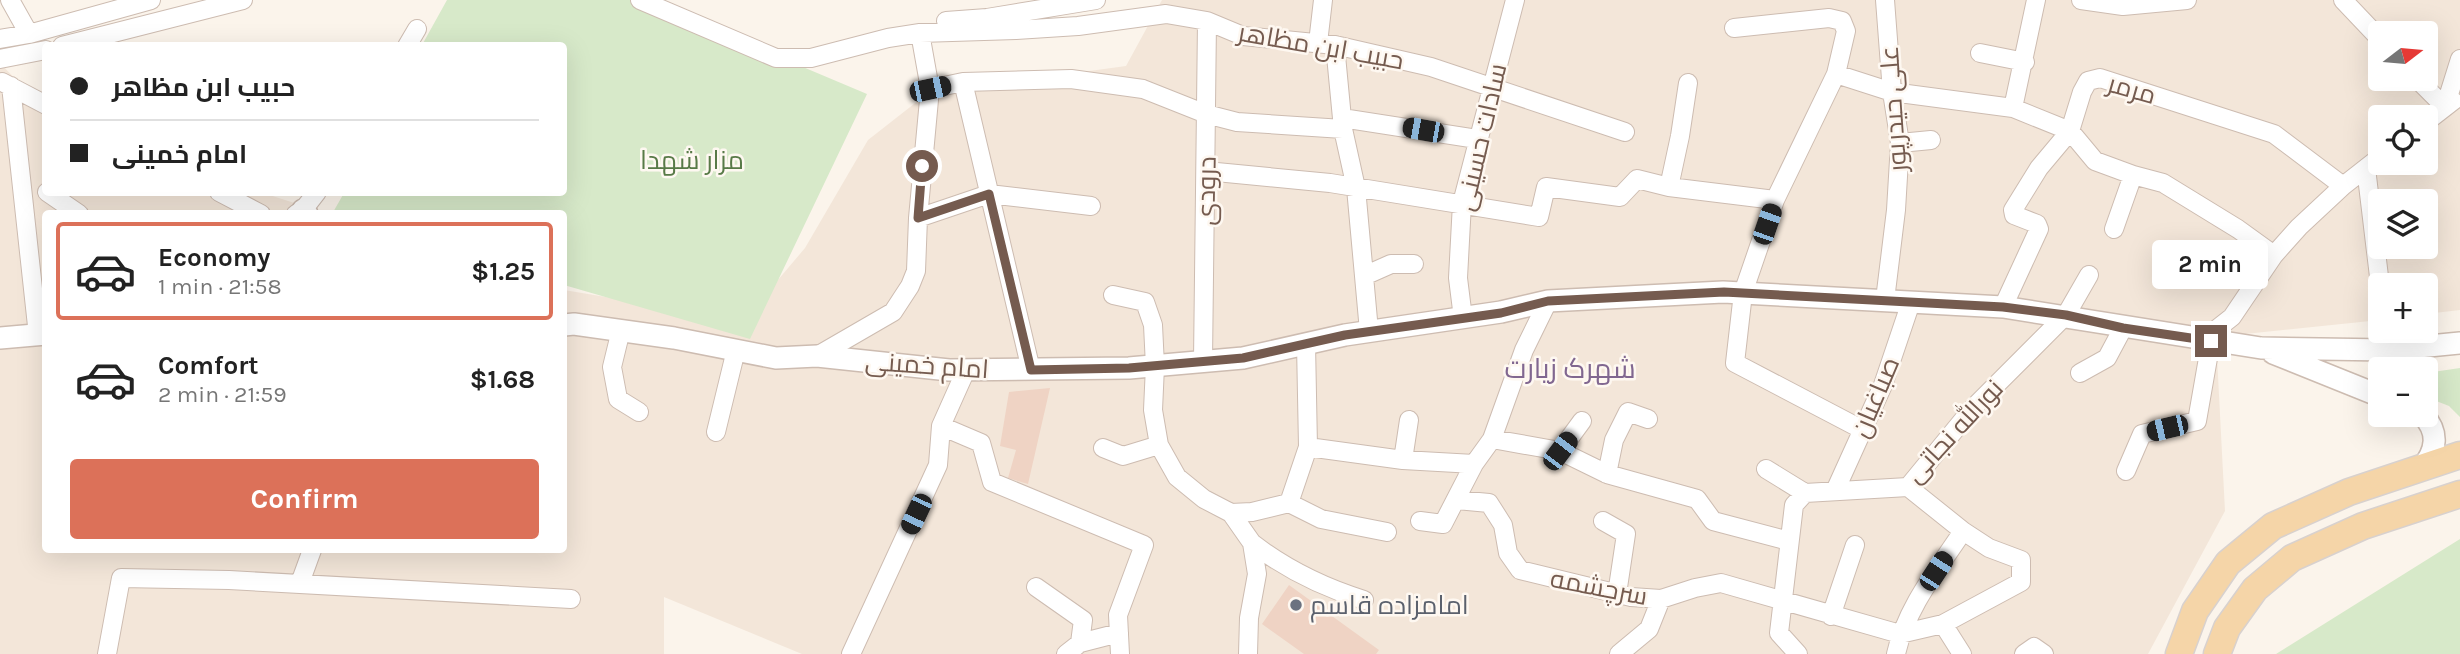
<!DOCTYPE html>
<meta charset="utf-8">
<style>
body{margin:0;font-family:Karla,Cairo,sans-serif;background:#f6f6f6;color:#222;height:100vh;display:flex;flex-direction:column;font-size:26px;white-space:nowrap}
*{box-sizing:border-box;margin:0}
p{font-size:23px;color:#767676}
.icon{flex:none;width:38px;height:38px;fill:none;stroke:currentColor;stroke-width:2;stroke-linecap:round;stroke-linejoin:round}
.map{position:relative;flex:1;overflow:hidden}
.panel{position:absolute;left:42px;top:210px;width:525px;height:343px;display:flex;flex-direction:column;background:#fff;border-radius:7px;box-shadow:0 7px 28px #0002}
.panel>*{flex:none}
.top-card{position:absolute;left:42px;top:42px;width:525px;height:154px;border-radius:7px;box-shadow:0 7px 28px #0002;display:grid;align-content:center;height:154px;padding:0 28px;background:#fff}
.needle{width:46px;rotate:74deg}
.controls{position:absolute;left:2368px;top:21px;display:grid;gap:14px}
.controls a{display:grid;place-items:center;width:70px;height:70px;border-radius:7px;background:#fff;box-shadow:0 7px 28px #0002;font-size:35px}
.end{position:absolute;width:32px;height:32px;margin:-16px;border:9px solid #755b4f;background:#fff;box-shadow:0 0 0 4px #fff}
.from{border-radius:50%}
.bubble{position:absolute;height:49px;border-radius:7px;background:#fff;box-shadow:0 7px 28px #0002;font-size:23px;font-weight:700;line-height:49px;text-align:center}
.car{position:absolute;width:21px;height:42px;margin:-21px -10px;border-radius:9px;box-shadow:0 0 5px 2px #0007;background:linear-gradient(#222 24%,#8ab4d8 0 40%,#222 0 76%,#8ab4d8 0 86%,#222 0)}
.top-card b{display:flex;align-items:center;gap:24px;height:66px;font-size:26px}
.top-card b+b{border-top:2px solid #e0e0e0}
.top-card i{width:18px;height:18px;background:#222}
ul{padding:12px 0 0;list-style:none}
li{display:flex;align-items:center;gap:21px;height:98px;margin:0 14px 10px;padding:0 14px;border:4px solid transparent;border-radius:7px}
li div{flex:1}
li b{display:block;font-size:26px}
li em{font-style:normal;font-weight:700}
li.on{border-color:#dc7159}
li>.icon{width:63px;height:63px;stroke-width:1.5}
.button{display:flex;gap:14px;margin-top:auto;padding:14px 28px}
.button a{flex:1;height:80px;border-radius:7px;background:#dc7159;color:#fff;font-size:28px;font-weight:700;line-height:80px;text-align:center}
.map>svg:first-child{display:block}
.residential{fill:#f3e6d9;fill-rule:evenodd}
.green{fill:#d7e9c9}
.building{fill:#efd3c4}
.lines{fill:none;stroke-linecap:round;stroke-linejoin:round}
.minor-casing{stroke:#cdbcb1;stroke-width:20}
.tertiary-casing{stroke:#cdbcb1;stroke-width:24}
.primary-casing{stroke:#d8d1ce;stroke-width:29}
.minor{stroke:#fff;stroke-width:18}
.tertiary{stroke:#fff;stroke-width:21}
.primary{stroke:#f5d5a8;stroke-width:26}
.route{stroke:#755b4f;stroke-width:9}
.worship-dot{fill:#6b7280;stroke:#fef8f1;stroke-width:2.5}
.labels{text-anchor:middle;stroke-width:5;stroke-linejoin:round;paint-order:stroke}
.street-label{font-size:26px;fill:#755b4f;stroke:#fef8f1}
.park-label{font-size:26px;fill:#587a47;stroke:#fef8f1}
.worship-label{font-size:26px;fill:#5b616d;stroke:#fef8f1;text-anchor:start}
.neighbourhood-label{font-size:28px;fill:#816790;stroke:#fef8f1}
</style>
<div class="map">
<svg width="2460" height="654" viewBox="0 0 2460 654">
<rect width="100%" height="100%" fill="#fbf4eb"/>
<path class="residential" d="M 1162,0 L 2460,0 L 2460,310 L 2426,314 L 2426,285 L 2380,285 L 2380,320 L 2216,337 L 2225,511 L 2148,654 L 802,654 L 664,597 L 664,654 L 0,654 L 0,63 L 24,88 L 45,98 L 46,192 L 263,193 L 326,213 L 46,214 L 46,550 L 564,550 L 564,290 L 744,320 L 805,248 L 868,140 L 928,93 L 1126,66 ZM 2380,33 L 2426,33 L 2426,79 L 2380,79 ZM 2380,117 L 2426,117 L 2426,163 L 2380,163 ZM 2380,201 L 2426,201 L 2426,247 L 2380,247 Z"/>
<path class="green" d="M 447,0 L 644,0 L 867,94 L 750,339 L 564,285 L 564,214 L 332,214 L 344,193 L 564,192 L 564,46 L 422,45 Z
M 2460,368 L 2460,417 L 2449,406 L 2426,397 L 2426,373 Z
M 2460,539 L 2460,654 L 2276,654 Z"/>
<path class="building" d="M 1050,388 L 1028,484 L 1008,478 L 1016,450 L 1000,446 L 1009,392 Z
M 1289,585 L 1379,650 L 1376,654 L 1304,654 L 1262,624 Z"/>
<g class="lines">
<defs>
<path id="minor" d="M 10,0 L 29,34
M 640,0 L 776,58 L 811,58 L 888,38 L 920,33 L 1016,30 L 1078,26 L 1166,14 L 1207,21 L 1243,36 L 1335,45 L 1431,67 L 1625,132
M 2081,0 L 2123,6 L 2187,0
M 2343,0 L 2380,39
M 946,21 L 987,18 L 1096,0
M 1734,28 L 1829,18 L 1842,21 L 1846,31 L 1836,74 L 1775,200 L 1743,293 L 1735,363 L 1861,429
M 0,39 L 29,34 L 151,0
M 1318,43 L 1323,0
M 1335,45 L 1343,129 L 1356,188 L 1369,331
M 62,46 L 243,0
M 407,46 L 417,29
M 1980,53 L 2025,62
M 0,59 L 46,50
M 1836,74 L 1892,92 L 2013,108 L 2070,131 L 2095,161 L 2133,175 L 2163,183 L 2238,229 L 2274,255
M 2417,79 L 2445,107
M 2,82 L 46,105
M 963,82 L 1031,370
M 11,86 L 38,335
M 930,89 L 963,82 L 1071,79 L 1143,89 L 1206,114 L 1237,122 L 1343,129
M 2445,107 L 2460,59
M 2013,108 L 2036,0
M 1342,118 L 1477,139
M 2426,122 L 2453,101
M 1900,143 L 1931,140
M 2366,168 L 2380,285
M 1206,171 L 1330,183 L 1539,217 L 1546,187 L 1620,197 L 1637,179 L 1669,187 L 1775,200
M 1669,187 L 1680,136 L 1688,83
M 47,192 L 79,214
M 219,192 L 261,214
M 296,214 L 303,210 L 317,192
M 918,218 L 989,194 L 1091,206
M 2114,229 L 2133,175
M 1364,276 L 1391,264 L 1414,264
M 1113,295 L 1145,302 L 1153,325 L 1155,366 L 1153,410 L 1159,445 L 1177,477 L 1204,499 L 1231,513 L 1252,543 L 1257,574 L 1249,618 L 1248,654
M 1885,300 L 1896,210 L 1900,143 L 1892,92 L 1885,0
M 2003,307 L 2039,229 L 2037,224 L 2014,215 L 2013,210 L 2039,168 L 2070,131 L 2082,92 L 2088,81 L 2100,78 L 2274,134 L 2343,186
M 1463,318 L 1458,278 L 1462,203 L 1515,0
M 621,330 L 612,367 L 618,399 L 639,412
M 2386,331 L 2388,350
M 2204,339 L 2232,317 L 2274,255 L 2299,227 L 2343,186 L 2380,157
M 817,356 L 893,312 L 910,286 L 916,271 L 918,218 L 930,89 L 920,33
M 1203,361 L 1207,21
M 2080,373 L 2107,358 L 2123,328
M 941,426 L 981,443 L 992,482 L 1144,545 L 1118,615 L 1120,654
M 716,432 L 736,350
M 1492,439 L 1560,451 L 1607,474 L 1697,499 L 1713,521 L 1789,541
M 1308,447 L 1403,460 L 1474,464
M 1103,448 L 1123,456 L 1159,445
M 1560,451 L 1582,421
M 1403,460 L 1409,420
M 1766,469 L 1805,493
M 2126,471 L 2142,434 L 2197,421 L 2211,341
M 1607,474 L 1614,440 L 1628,412 L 1648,419
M 1835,491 L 1883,385 L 1911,302
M 1457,500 L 1489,503 L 1503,525 L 1508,553 L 1520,570 L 1631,597 L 1661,599 L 1695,588 L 1721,583 L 1900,634 L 1943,624 L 2021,582 L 2021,560 L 1989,548 L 1963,531 L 1908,487
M 1289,503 L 1321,519 L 1387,532
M 1231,513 L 1252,512 L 1289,503 L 1308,447 L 1306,344
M 1420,521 L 1443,524 L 1474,464 L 1492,439 L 1524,350 L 1548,301
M 1603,521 L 1626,534 L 1617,594
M 1252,543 C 1287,570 1322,587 1364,600
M 300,583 L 312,550
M 1036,587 L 1083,620 L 1080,643
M 1831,616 L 1855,545
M 1943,624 L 1962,654
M 107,654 L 121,578 L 229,580 L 571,599
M 851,654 L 938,465 L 941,426 L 966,370
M 1066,654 L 1080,643 L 1119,633
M 1619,654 L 1649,629 L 1661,599
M 1798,654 L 1779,633 L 1794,505 L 1805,493 L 1908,487 L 1972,409 L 2066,315 L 2089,275
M 1896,654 C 1906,608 1938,569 1963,531
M 2024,654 L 2034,647 L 2044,654"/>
<path id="tertiary" d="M 303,210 L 307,214
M 564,325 L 574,324 L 674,338 L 776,358 L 817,356 L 949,370 L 1129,368 L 1243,358 L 1345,335 L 1501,312 L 1548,301 L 1723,292 L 2003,307 L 2261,348 L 2388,350 L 2460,343
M 0,338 L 46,334
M 2273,353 L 2380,396
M 2422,468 C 2437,450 2439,432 2423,415"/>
<path id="primary" d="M 2179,654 L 2195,611 L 2228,563 L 2273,526 L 2349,492 L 2460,455
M 2217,654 L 2227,628 L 2255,589 L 2292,558 L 2363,526 L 2460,494"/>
</defs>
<use href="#minor" class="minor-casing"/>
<use href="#tertiary" class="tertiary-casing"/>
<use href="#primary" class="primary-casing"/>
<use href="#minor" class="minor"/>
<use href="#tertiary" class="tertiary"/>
<use href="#primary" class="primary"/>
</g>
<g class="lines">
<path class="route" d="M 922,166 L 918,218 L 989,194 L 1031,370 L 1129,368 L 1243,358 L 1345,335 L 1501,313 L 1548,301 L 1724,292 L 2003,307 L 2066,315 L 2123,328 L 2211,341"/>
</g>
<circle class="worship-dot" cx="1296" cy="605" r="7"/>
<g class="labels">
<g class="street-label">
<text transform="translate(1321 46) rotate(10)" y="9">حبیب ابن مظاهر</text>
<text transform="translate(2132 89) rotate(16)" y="9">مرمر</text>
<text transform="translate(1893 109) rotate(-94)" y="9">علی حیدرپور</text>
<text transform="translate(1481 137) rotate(-77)" y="9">سادات حسینی</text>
<text transform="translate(1206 191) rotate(-89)" y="9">درودی</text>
<text transform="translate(927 365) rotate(4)" y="9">امام خمینی</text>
<text transform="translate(1875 397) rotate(-67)" y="9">صباغیان</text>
<text transform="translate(1954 431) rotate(-47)" y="9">نورالله نجاتی</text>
<text transform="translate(1599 587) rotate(11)" y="9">سرچشمه</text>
</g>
<g class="park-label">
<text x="692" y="169">مزار شهدا</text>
</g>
<g class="worship-label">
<text x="1310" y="614">امامزاده قاسم</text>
</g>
<g class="neighbourhood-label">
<text x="1570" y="378">شهرک زیارت</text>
</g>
</g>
</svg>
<div class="controls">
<a><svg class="needle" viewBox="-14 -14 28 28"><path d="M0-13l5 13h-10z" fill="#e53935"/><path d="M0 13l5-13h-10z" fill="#767676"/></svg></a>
<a><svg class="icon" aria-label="locate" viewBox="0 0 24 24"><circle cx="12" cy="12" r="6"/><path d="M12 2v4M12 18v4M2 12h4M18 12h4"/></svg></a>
<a><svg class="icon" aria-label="layers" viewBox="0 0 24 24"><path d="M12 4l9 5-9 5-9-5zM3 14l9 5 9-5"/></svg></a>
<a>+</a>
<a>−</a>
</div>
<i class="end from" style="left:922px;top:166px"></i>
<i class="end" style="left:2211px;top:341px"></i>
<div class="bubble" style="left:2152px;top:240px;width:116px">2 min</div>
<i class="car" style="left:930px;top:89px;rotate:78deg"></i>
<i class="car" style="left:1423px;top:130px;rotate:280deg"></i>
<i class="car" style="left:1767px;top:224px;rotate:19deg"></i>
<i class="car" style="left:2167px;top:428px;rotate:257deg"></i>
<i class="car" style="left:1560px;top:451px;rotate:37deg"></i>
<i class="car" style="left:916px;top:514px;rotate:205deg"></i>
<i class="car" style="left:1936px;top:571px;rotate:33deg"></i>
<div class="top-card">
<b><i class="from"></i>حبیب ابن مظاهر</b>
<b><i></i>امام خمینی</b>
</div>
<section class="panel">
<ul>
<li class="on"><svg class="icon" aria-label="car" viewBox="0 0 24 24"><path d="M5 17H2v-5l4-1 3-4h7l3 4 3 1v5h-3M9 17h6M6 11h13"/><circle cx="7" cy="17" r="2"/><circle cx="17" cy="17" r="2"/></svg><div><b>Economy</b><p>1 min · 21:58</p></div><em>$1.25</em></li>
<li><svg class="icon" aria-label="car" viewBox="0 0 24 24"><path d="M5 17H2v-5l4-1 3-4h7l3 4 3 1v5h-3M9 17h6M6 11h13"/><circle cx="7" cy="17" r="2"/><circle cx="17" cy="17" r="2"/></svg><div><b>Comfort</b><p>2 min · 21:59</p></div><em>$1.68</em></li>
</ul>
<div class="button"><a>Confirm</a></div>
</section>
</div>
